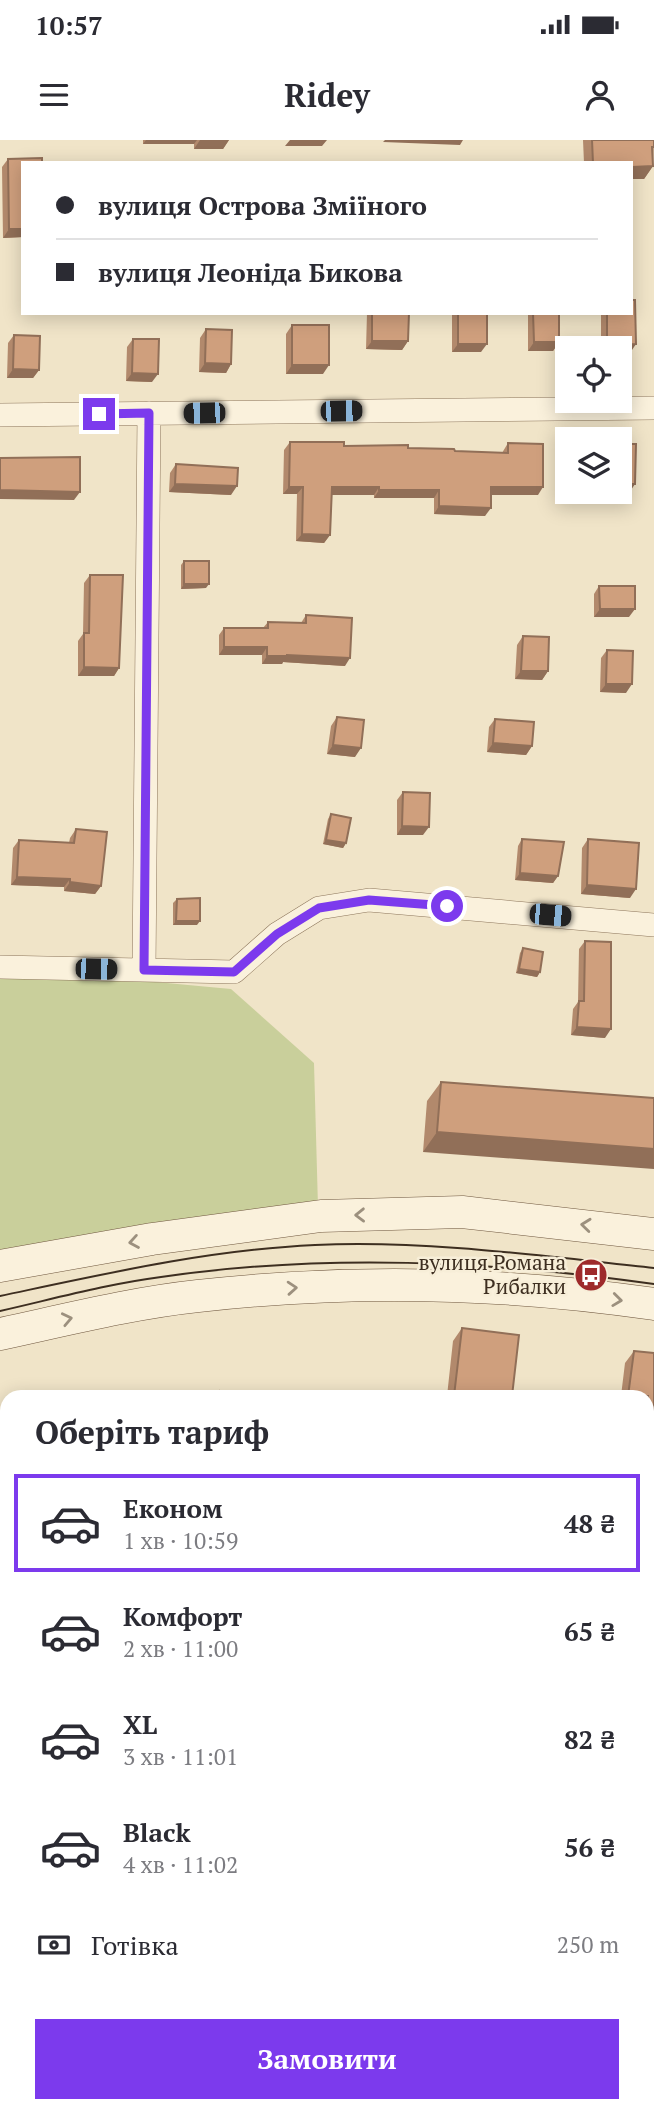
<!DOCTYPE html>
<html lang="uk">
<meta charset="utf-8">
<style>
body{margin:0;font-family:"PT Serif",serif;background:#f7f7f7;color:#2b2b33;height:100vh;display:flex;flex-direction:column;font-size:26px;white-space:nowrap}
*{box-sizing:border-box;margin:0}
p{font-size:23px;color:#7c7c81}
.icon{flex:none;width:38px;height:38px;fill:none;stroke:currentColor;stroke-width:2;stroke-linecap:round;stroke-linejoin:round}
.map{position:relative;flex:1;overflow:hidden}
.details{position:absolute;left:0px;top:1250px;width:654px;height:723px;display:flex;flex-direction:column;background:#fff;border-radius:21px 21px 0 0;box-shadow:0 4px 18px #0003}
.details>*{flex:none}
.hud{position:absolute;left:21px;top:21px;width:612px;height:154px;border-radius:0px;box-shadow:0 4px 18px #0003;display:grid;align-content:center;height:154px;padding:0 35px;background:#fff}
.tools{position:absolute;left:555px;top:196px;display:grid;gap:14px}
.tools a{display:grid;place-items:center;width:77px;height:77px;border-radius:0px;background:#fff;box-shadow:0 4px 18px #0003;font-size:35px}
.end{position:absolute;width:32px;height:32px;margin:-16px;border:9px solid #7c3aed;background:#fff;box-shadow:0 0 0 4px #fff}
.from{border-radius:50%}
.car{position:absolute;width:21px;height:42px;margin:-21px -10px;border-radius:9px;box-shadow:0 0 5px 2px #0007;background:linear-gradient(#222 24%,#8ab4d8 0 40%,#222 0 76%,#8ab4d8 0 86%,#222 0)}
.hud b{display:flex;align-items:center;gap:24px;height:66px;font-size:26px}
.hud b+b{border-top:2px solid #e1e1e2}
.hud i{width:18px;height:18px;background:#2b2b33}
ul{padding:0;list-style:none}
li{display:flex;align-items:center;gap:21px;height:98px;margin:0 14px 10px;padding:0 21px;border:4px solid transparent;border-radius:0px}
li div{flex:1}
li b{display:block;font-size:26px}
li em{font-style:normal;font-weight:700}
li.active{border-color:#7c3aed}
li>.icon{width:63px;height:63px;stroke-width:1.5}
h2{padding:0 35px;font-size:32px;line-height:84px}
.pay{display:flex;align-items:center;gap:18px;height:77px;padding:0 35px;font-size:26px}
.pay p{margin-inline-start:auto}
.cta{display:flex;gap:14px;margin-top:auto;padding:14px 35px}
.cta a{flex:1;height:80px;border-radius:0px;background:#7c3aed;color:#fff;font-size:28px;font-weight:700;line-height:80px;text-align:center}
.status{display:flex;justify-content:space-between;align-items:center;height:49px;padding:0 35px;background:#fff;direction:ltr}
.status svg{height:19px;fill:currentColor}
header{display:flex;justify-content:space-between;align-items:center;height:91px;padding:0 35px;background:#fff;font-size:32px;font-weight:700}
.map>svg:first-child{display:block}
.green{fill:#c9cf9b}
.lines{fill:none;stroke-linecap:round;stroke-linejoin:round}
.street-casing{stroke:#8d765c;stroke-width:24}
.secondary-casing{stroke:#6f573f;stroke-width:33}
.street{stroke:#faf1dc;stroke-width:23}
.secondary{stroke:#faf1dc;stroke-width:32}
.tram{stroke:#3d2e20;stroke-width:2}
.rail-casing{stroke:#3d2e20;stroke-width:8}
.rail{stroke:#f7eed8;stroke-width:5;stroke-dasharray:16;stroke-linecap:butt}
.wall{fill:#b2896c}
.shaded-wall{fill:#916f58}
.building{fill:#cf9f7d;stroke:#916f58;stroke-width:2}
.oneway{stroke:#9c907e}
.route{stroke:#7c3aed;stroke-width:9}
.labels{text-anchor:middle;stroke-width:5;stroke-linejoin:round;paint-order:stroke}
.poi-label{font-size:21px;fill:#3d2e20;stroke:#f7eed8;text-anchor:end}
</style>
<div class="status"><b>10:57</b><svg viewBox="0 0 49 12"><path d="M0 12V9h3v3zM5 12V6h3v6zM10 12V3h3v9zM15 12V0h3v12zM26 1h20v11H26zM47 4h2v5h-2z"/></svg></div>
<header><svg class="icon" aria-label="menu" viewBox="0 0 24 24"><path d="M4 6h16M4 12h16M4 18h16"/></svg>Ridey<svg class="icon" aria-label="person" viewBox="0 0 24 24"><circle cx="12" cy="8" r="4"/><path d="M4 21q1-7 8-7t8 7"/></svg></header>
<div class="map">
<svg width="654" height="1971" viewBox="0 0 654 1971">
<rect width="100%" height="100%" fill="#f0e4c8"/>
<path class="green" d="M 0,838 L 145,841 L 231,849 L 314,923 L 318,1067 L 0,1116 Z"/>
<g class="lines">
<defs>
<path id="street" d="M 0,275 L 654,268
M 0,827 L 234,832 L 277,794 L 319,768 L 369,760 L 654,785
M 144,830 L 149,273
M 0,1608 L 7,1615
M 343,1965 L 348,1971"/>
<path id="secondary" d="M 0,1126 L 152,1099 L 321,1076 L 462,1072 L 654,1094
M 0,1194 C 65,1180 132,1163 198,1156 C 350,1139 503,1142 654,1164"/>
</defs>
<use href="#street" class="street-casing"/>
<use href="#secondary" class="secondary-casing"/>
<use href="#street" class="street"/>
<use href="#secondary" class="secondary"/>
<path class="tram" d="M 0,1156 C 104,1134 208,1110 315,1105 C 428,1100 541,1116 654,1128
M 0,1171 C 53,1159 107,1144 161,1137 C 325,1113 490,1121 654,1144"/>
<defs>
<path id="rail" d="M 0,1877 L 7,1884
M 85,1965 L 91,1971"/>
</defs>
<use href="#rail" class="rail-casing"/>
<use href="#rail" class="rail"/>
</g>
<path class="wall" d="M 143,0 L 229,0 L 223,9 L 194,9 L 194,4 L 143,4 Z
M 583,0 L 654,0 L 653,26 L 644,39 L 632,39 L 632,23 L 584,23 Z
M 8,19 L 23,97 L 3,98 L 2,27 Z
M 367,173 L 409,173 L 408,201 L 402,210 L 366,209 Z
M 452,173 L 487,173 L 481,212 L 452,212 Z
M 528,173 L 559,173 L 559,202 L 553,211 L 528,211 Z
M 601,173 L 632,173 L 630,213 L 620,208 L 601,208 Z
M 292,185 L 323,234 L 286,234 L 286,194 Z
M 206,189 L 231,224 L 226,233 L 199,232 L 200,198 Z
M 14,195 L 39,230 L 33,238 L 7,238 L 8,203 Z
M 133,199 L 152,242 L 126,241 L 127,207 Z
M 290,302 L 455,311 L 502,313 L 508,303 L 538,355 L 491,355 L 485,376 L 434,374 L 434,358 L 374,358 L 374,355 L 331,355 L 330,395 L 324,403 L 296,401 L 297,354 L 283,354 L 284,310 Z
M 176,324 L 231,355 L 169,352 L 170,333 Z
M 184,421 L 206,448 L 181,449 L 181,425 Z
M 90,435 L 119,528 L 114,536 L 78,536 L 78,501 L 83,494 L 84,443 Z
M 599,446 L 629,477 L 594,477 L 594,454 Z
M 306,475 L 345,526 L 283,522 L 282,524 L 262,524 L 262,515 L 219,515 L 219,495 L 224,488 L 263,488 L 268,482 L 301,483 Z
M 523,496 L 548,531 L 542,540 L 515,539 L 517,505 Z
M 607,510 L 626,553 L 600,552 L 601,518 Z
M 337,577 L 355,617 L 327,614 L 331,586 Z
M 495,579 L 532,606 L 526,615 L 487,612 L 489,587 Z
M 403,652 L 423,695 L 397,695 L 397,660 Z
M 331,674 L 346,703 L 343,708 L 323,704 L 328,679 Z
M 76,689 L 101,746 L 95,754 L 64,751 L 64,747 L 11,745 L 13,708 L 19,700 L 69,703 L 70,698 Z
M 522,699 L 558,736 L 553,743 L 515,740 L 518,706 Z
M 588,699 L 630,758 L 581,754 L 582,708 Z
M 177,759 L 197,785 L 173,785 L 173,763 Z
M 585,801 L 605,898 L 571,895 L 573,869 L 578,862 L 579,809 Z
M 523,808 L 540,832 L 537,837 L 516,833 L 520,813 Z
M 441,942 L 654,958 L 423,1012 L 427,961 Z
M 462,1188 L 512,1256 L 447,1256 L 453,1201 Z
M 634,1211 L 654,1213 L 654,1356 L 648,1355 L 648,1256 L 621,1256 L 625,1223 Z
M 0,1663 L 7,1670 L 7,1835 L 0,1827 Z
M 127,1965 L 276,1965 L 281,1971 L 133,1971 Z"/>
<path class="shaded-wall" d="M 146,0 L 197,0 L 194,4 L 143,4 Z
M 200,0 L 229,0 L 223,9 L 194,9 Z
M 290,0 L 327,0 L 322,6 L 285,6 Z
M 385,0 L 463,0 L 460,5 L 383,2 Z
M 653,26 L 644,39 L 632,39 L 632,27 Z
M 9,89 L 23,89 L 23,97 L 3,98 Z
M 372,201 L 408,201 L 402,210 L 366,209 Z
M 534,202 L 559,202 L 553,211 L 528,211 Z
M 458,204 L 487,204 L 481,212 L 452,212 Z
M 636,204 L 630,213 L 620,213 L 620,208 L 604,208 L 607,205 Z
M 205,223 L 231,224 L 226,233 L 199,232 Z
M 292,225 L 329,225 L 323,234 L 286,234 Z
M 13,229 L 39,230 L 33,238 L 7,238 Z
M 132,233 L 158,234 L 152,242 L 126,241 Z
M 175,344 L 237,346 L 231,355 L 169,352 Z
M 620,344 L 635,344 L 629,353 L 608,353 L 620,352 Z
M 289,347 L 303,347 L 297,354 L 283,354 Z
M 332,347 L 379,347 L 374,355 L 326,355 Z
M 491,347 L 543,347 L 538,355 L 486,355 Z
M 0,350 L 80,352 L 74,360 L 0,359 Z
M 379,350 L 439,350 L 434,358 L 374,358 Z
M 439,366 L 491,368 L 485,376 L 434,374 Z
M 302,394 L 330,395 L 324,403 L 296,401 Z
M 184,444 L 209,444 L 206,448 L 181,449 Z
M 600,469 L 635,469 L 629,477 L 594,477 Z
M 224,507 L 267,507 L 262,515 L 219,515 Z
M 287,515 L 350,518 L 345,526 L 283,522 L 282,524 L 262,524 L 267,516 Z
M 84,527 L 119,528 L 114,536 L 78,536 Z
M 521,531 L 548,531 L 542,540 L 515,539 Z
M 606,544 L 632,544 L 626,553 L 600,552 Z
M 493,603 L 532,606 L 526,615 L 487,612 Z
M 333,605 L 361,608 L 355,617 L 327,614 Z
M 402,686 L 429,687 L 423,695 L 397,695 Z
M 326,700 L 346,703 L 343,708 L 323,704 Z
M 520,733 L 558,736 L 553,743 L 515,740 Z
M 17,737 L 70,739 L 64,747 L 11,745 Z
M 70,742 L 101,746 L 95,754 L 64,751 Z
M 587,745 L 636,749 L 630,758 L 581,754 Z
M 176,781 L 200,781 L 197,785 L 173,785 Z
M 519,829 L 540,832 L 537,837 L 516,833 Z
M 577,887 L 611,889 L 605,898 L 571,895 Z
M 437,992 L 654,1009 L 654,1029 L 423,1012 Z
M 648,1342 L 654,1343 L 654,1356 L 648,1355 Z"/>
<path class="building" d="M 592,0 L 654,0 L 654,7 L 652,7 L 653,26 L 632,27 L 632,23 L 593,23 Z
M 42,18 L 42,23 L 23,23 L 23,89 L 9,89 L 8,19 Z
M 632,160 L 635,160 L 636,204 L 607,205 L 607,173 L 632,173 Z
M 372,173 L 409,173 L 408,201 L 372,201 Z
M 458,173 L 487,173 L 487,204 L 458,204 Z
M 533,173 L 559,173 L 559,202 L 534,202 Z
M 292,185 L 329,185 L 329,225 L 292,225 Z
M 206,189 L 232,190 L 231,224 L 205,223 Z
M 14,195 L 40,196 L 39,230 L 13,229 Z
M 133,199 L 159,199 L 158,234 L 132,233 Z
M 290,302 L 344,302 L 344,306 L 408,305 L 408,308 L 454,309 L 455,311 L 508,313 L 508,303 L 543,304 L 543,347 L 491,347 L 491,368 L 439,366 L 439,350 L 379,350 L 379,347 L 332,347 L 330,395 L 302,394 L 303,347 L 289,347 Z
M 620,304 L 636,304 L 635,344 L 620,344 Z
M 80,317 L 80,352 L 0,350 L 0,318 Z
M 176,324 L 238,328 L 237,346 L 175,344 Z
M 184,421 L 209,421 L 209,444 L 184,444 Z
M 90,435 L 123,435 L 119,528 L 84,527 L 84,493 L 89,493 Z
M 599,446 L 635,446 L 635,469 L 600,469 Z
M 306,475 L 352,478 L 350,518 L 287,515 L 287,516 L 267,516 L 267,507 L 224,507 L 224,488 L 268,488 L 268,482 L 306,483 Z
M 523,496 L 549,497 L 548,531 L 521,531 Z
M 607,510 L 633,511 L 632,544 L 606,544 Z
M 337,577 L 364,580 L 361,608 L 333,605 Z
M 495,579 L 534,582 L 532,606 L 493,603 Z
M 403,652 L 430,653 L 429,687 L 402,686 Z
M 331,674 L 351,678 L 346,703 L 326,700 Z
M 76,689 L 107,692 L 101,746 L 70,742 L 70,739 L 17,737 L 19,700 L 74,703 Z
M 522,699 L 564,702 L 558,736 L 520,733 Z
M 588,699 L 639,703 L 636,749 L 587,745 Z
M 200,758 L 200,781 L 176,781 L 177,759 Z
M 585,801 L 611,802 L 611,889 L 577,887 L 579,861 L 584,861 Z
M 523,808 L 543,812 L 540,832 L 519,829 Z
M 441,942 L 654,958 L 654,1009 L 437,992 Z
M 462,1188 L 519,1195 L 512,1256 L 454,1256 Z
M 634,1211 L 654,1213 L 654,1343 L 648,1342 L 648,1256 L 628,1256 Z
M 220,1251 L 254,1256 L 219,1256 Z
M 0,1663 L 7,1670 L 7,1827 L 0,1820 Z
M 135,1965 L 276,1965 L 281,1971 L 140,1971 Z"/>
<defs><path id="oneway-chevron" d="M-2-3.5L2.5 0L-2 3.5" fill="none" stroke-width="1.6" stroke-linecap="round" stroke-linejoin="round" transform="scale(1.75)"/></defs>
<g class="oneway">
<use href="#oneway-chevron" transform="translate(360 1075) rotate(179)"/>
<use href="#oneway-chevron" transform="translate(586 1085) rotate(-174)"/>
<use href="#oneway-chevron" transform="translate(134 1102) rotate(170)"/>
<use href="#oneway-chevron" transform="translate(292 1148) rotate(-4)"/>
<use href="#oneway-chevron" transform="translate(617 1160) rotate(7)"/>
<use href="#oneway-chevron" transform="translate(67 1179) rotate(-12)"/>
</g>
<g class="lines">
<path class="route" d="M 99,274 L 149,273 L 144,830 L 234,832 L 277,794 L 319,768 L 369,760 L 447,766"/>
</g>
<defs>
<symbol id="bus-disc" viewBox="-11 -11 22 22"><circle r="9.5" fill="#9e2a2b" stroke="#f7eed8"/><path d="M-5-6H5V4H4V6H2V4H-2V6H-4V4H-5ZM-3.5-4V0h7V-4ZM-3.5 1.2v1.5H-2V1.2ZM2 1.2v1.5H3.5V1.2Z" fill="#fff"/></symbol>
</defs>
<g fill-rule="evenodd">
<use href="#bus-disc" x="572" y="1116" width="38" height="38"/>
</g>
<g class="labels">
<g class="poi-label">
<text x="566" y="1130">вулиця Романа<tspan x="566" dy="24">Рибалки</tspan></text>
</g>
</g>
</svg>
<div class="tools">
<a><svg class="icon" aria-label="locate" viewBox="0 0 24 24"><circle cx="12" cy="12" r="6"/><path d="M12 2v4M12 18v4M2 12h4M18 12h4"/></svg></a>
<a><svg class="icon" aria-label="layers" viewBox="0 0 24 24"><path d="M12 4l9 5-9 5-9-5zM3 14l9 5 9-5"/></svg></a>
</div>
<i class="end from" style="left:447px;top:766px"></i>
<i class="end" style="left:99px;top:274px"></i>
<i class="car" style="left:341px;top:271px;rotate:89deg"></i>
<i class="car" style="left:204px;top:273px;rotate:269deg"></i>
<i class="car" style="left:550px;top:775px;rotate:95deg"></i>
<i class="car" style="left:96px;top:829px;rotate:91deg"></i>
<div class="hud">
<b><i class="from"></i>вулиця Острова Зміїного</b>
<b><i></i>вулиця Леоніда Бикова</b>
</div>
<section class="details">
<h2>Оберіть тариф</h2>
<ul>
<li class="active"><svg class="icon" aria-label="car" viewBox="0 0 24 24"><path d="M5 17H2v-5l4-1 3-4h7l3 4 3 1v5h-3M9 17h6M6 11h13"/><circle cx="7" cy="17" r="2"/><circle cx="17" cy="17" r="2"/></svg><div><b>Економ</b><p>1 хв · 10:59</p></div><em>48 ₴</em></li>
<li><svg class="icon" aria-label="car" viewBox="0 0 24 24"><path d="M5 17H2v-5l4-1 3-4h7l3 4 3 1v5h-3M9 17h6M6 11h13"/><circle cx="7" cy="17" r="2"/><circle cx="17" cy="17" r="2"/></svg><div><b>Комфорт</b><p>2 хв · 11:00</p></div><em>65 ₴</em></li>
<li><svg class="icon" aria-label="car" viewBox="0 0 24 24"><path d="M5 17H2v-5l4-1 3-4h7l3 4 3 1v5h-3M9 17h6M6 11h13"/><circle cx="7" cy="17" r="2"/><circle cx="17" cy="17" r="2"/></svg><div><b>XL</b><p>3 хв · 11:01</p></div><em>82 ₴</em></li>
<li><svg class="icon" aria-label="car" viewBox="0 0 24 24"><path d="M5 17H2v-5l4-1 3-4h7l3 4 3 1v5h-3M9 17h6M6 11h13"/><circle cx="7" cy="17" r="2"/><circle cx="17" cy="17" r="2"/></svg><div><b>Black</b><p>4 хв · 11:02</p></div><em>56 ₴</em></li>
</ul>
<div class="pay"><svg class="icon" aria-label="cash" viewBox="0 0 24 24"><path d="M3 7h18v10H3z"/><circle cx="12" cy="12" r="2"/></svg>Готівка<p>250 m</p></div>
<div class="cta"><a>Замовити</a></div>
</section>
</div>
